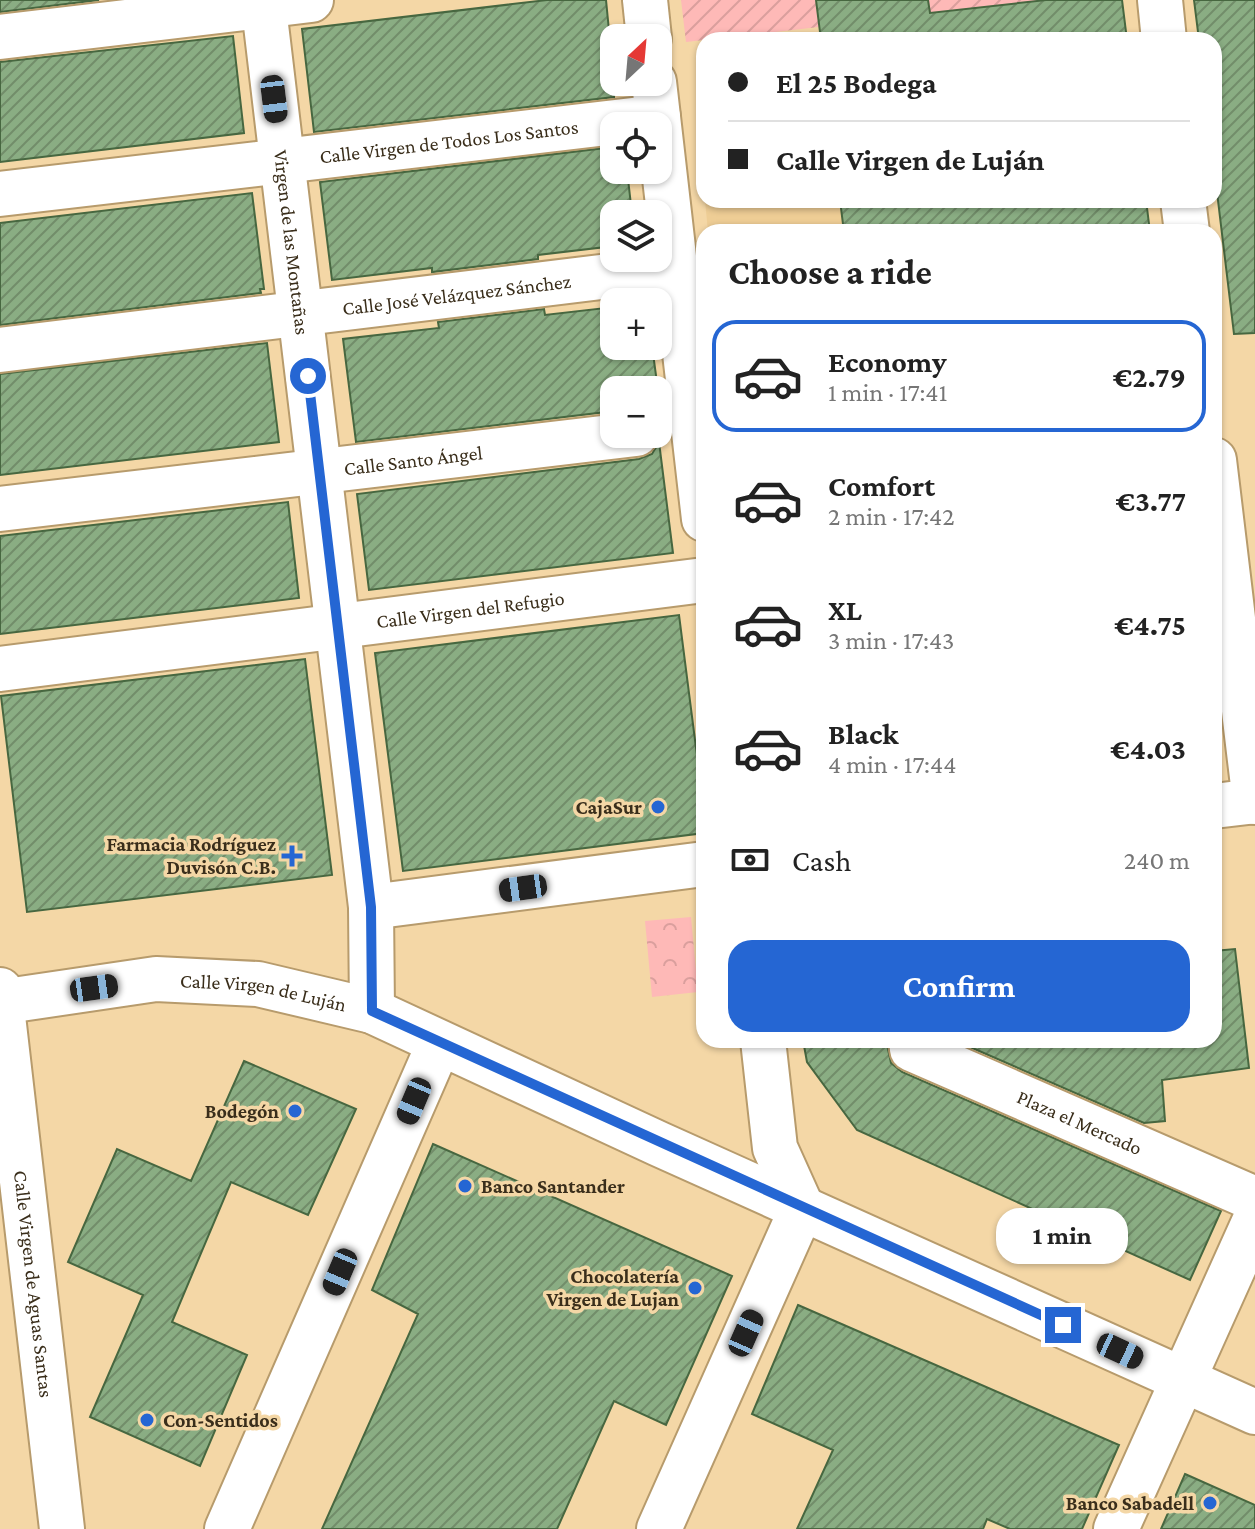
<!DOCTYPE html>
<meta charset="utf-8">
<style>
body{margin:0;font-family:"Crimson Pro",serif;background:#f2f2f2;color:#222;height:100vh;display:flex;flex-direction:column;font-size:30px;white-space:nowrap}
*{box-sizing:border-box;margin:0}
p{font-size:26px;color:#767676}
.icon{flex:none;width:44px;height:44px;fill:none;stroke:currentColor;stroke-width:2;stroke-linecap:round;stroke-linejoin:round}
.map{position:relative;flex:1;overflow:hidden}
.sheet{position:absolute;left:696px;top:224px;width:526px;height:824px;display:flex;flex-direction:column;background:#fff;border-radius:24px;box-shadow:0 2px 6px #0004}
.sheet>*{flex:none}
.guide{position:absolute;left:696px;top:32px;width:526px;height:176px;border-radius:24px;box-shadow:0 2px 6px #0004;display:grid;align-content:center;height:176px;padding:0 32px;background:#fff}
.needle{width:52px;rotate:26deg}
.fabs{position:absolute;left:600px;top:24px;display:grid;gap:16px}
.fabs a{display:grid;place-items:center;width:72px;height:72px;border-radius:16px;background:#fff;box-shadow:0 2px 6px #0004;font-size:40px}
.end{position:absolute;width:36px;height:36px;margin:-18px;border:10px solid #2566d3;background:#fff;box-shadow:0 0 0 4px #fff}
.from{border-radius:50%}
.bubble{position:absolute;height:56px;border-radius:24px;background:#fff;box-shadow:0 2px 6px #0004;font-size:26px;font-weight:700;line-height:56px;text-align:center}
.car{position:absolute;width:24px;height:48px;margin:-24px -12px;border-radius:10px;box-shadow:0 0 6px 2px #0007;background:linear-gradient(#222 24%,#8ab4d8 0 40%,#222 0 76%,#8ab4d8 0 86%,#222 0)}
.guide b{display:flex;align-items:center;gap:28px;height:76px;font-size:30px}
.guide b+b{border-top:2px solid #e0e0e0}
.guide i{width:20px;height:20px;background:#222}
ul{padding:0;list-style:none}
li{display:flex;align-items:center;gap:24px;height:112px;margin:0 16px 12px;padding:0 16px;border:4px solid transparent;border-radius:24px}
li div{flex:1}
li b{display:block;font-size:30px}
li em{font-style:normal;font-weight:700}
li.current{border-color:#2566d3}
li>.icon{width:72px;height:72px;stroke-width:1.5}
h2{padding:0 32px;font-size:36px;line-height:96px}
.pay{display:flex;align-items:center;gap:20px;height:88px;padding:0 32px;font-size:30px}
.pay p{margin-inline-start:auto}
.cta{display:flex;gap:16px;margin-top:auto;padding:16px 32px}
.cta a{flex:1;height:92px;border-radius:24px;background:#2566d3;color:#fff;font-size:32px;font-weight:700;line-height:92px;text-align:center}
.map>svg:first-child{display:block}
.built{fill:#eecd95}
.park{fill:url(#park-crowns)}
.garden{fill:url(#garden-furrows)}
.building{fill:url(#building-hatch);stroke:#476740;stroke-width:2}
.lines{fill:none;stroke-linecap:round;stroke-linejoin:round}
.street-casing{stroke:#b79b6c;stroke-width:48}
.secondary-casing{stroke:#b79b6c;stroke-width:48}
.street{stroke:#fff;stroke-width:44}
.secondary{stroke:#fff;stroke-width:44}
.route{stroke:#2566d3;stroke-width:10}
.poi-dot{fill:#2566d3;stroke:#f4d7a6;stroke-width:3}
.labels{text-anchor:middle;stroke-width:7;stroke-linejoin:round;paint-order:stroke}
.street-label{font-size:20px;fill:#3a2e1b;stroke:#f4d7a6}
.poi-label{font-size:20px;font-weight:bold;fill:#3a2e1b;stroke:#f4d7a6;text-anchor:end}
</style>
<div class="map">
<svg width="1255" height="1529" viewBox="0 0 1255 1529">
<defs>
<pattern id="park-crowns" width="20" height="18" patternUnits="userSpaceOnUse" patternTransform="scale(2)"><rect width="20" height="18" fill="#feb9b7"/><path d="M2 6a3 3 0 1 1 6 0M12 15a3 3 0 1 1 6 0" fill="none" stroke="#da9f9d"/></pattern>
<pattern id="garden-furrows" width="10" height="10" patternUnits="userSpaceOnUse" patternTransform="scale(2)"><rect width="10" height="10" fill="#feb9b7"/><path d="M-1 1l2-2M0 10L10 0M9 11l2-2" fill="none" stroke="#da9f9d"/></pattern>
<pattern id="building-hatch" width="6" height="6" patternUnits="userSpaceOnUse" patternTransform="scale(2)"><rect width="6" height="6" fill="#8aad83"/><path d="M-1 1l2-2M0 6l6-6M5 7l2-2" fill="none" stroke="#728d6a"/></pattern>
</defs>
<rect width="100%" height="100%" fill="#f4d7a6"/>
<path class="built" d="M 705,200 L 1146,200 L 1150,232 L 708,232 Z"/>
<path class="park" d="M 691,917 L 698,992 L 652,997 L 645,921 Z"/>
<path class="garden" d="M 681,0 L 816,0 L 819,27 L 686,42 Z
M 928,0 L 1046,0 L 930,13 Z"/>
<path class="building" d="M 0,0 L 99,0 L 0,12 Z
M 547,0 L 606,0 L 614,82 L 617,82 L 617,89 L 614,89 L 614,97 L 314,132 L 302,29 Z
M 816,0 L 928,0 L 930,13 L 1046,0 L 1122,0 L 1127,40 L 821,40 Z
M 1194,0 L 1255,0 L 1255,333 L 1234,334 L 1214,167 L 1214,40 L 1199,40 Z
M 233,36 L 244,133 L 0,162 L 0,62 Z
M 614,147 L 614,170 L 627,170 L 632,214 L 614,214 L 614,246 L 538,255 L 538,259 L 432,272 L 432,268 L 332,280 L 320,182 Z
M 252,193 L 264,289 L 260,289 L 261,293 L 0,325 L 0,223 Z
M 840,200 L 1146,200 L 1150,232 L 844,232 Z
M 614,307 L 614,346 L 652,346 L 658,390 L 614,390 L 614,411 L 356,442 L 343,339 L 439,328 L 438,322 L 544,309 L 545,315 Z
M 267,343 L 279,442 L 0,475 L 0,374 Z
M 659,442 L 673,553 L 369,590 L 357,494 L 639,459 L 652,454 Z
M 288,502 L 299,598 L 0,634 L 0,536 Z
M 679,615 L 700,779 L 704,778 L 704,833 L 403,871 L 375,653 Z
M 305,659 L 332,875 L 27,912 L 1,696 Z
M 1235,949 L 1249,1068 L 1162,1080 L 1165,1121 L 1144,1123 L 954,1040 L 1214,1040 L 1214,951 Z
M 803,1040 L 886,1040 L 891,1063 L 902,1072 L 1221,1211 L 1190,1280 L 857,1130 L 807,1062 Z
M 244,1061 L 356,1109 L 308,1215 L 231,1182 L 172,1322 L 247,1355 L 200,1466 L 90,1417 L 143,1295 L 68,1262 L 117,1149 L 191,1181 Z
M 433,1144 L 732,1276 L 666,1425 L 614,1401 L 557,1529 L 322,1529 L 418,1314 L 372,1290 Z
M 798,1305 L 1119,1445 L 1082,1529 L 1010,1529 L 987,1519 L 983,1529 L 797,1529 L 833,1450 L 752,1414 Z
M 1185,1474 L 1255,1505 L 1255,1529 L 1161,1529 Z"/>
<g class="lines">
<defs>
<g id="street">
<path id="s1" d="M 263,0 L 371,907 L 372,1011"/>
<path d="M 645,0 L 649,38"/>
<path d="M 1160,0 L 1164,40"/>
<path d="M 0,37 L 311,0"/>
<path d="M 654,82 L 704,519"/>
<path id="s2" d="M 0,194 L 658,117"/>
<path d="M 1183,200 L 1187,232"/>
<path id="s3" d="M 0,350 L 675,268"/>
<path d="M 1214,460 L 1255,802"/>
<path id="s4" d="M 0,509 L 636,434"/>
<path id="s5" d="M 0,669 L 704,580"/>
<path d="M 1214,806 L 1255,801"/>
<path d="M 371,907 L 704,864"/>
<path id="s6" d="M 0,990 L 62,1529"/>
<path id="s7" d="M 911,1040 L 912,1049 L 1255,1199"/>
<path d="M 227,1529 L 439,1044"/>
<path d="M 659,1529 L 802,1208 L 775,1148 L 763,1040"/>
<path d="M 1116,1529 L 1255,1220"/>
</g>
<g id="secondary">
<path id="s8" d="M 0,1002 L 156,979 L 258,984 L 372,1011 L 659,1144 L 1255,1412"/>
</g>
</defs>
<use href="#street" class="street-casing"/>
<use href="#secondary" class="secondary-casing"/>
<use href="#street" class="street"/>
<use href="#secondary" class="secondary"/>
</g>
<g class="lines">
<path class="route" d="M 308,376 L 371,907 L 372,1011 L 1063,1325"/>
</g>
<g class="poi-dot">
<circle cx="658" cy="807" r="8"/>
<path d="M288 844h8v8h8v8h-8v8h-8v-8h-8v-8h8z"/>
<circle cx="295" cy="1111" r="8"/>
<circle cx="465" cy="1186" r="8"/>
<circle cx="695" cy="1288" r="8"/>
<circle cx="147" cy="1420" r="8"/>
<circle cx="1210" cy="1503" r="8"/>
</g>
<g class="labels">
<g class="street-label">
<text dy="7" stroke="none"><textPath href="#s2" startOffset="452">Calle Virgen de Todos Los Santos</textPath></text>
<text dy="7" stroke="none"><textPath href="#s1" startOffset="244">Virgen de las Montañas</textPath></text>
<text dy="7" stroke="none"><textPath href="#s3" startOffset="460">Calle José Velázquez Sánchez</textPath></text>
<text dy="7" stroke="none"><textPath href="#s4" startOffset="416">Calle Santo Ángel</textPath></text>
<text dy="7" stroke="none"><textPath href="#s5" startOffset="474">Calle Virgen del Refugio</textPath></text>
<text dy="7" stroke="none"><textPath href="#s8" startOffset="266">Calle Virgen de Luján</textPath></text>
<text dy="7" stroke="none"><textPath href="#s7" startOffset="192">Plaza el Mercado</textPath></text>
<text dy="7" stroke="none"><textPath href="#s6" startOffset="296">Calle Virgen de Aguas Santas</textPath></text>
</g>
<g class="poi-label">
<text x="642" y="814">CajaSur</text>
<text x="276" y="851">Farmacia Rodríguez<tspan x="276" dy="23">Duvisón C.B.</tspan></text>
<text x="279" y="1118">Bodegón</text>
<text x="481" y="1193" text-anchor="start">Banco Santander</text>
<text x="679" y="1283">Chocolatería<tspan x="679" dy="23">Virgen de Lujan</tspan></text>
<text x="163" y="1427" text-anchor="start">Con-Sentidos</text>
<text x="1194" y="1510">Banco Sabadell</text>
</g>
</g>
</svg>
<div class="fabs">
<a><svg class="needle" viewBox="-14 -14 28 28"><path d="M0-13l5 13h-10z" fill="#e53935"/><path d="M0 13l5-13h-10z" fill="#767676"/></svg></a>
<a><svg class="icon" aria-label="locate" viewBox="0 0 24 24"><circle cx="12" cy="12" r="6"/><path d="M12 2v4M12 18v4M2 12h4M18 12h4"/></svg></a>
<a><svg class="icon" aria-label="layers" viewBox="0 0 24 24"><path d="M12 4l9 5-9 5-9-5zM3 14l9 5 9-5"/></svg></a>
<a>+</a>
<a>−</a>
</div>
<i class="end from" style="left:308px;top:376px"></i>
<i class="end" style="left:1063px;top:1325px"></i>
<div class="bubble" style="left:996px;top:1208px;width:132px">1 min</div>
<i class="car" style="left:274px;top:99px;rotate:173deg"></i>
<i class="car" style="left:523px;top:888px;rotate:262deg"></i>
<i class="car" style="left:94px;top:988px;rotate:82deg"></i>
<i class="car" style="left:414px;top:1101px;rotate:203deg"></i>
<i class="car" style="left:340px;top:1272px;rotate:203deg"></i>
<i class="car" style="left:746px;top:1333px;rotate:24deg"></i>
<i class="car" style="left:1120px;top:1351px;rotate:115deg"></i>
<div class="guide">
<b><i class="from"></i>El 25 Bodega</b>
<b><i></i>Calle Virgen de Luján</b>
</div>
<section class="sheet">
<h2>Choose a ride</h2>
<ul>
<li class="current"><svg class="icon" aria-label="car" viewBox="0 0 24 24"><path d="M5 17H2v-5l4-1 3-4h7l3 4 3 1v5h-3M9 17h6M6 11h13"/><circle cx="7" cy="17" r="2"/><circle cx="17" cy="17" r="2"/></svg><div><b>Economy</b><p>1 min · 17:41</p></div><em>€2.79</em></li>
<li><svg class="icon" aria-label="car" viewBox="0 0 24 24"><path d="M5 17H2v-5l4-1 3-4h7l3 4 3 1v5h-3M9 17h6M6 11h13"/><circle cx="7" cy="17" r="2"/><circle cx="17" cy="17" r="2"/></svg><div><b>Comfort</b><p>2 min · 17:42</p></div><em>€3.77</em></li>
<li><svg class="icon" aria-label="car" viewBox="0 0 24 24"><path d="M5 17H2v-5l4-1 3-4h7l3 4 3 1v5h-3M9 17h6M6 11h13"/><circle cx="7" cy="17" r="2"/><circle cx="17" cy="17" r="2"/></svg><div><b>XL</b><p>3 min · 17:43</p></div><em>€4.75</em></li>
<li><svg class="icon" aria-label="car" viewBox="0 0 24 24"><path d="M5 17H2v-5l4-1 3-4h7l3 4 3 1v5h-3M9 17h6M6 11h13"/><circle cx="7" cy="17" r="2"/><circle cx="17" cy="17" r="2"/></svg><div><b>Black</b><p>4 min · 17:44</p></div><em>€4.03</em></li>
</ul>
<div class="pay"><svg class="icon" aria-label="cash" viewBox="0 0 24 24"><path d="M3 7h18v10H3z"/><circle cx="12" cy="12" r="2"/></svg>Cash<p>240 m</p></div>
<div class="cta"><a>Confirm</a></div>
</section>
</div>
